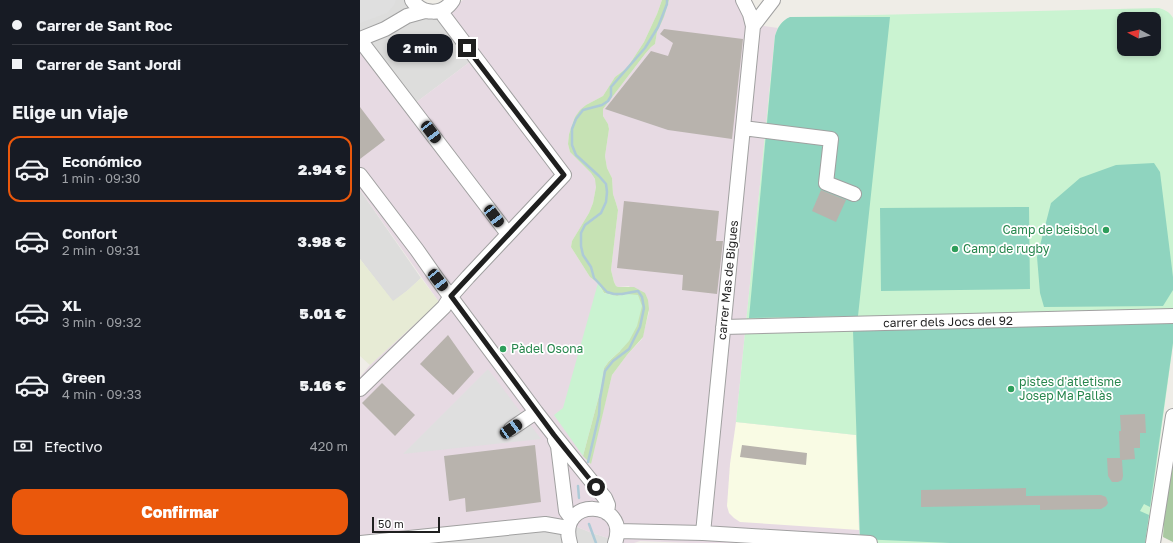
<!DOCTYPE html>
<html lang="es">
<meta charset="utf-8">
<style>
body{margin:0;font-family:"Golos Text",sans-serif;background:#242831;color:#f1f3f6;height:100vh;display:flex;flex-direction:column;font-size:15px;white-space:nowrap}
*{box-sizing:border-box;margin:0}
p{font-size:13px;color:#9ea1a6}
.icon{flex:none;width:22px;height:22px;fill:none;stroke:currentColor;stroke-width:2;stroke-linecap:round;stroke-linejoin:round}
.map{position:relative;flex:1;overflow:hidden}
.drawer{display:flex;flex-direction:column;background:#171b24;width:360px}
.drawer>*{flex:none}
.guide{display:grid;align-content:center;height:88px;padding:0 12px;background:#171b24}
.needle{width:26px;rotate:277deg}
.fabs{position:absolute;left:757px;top:12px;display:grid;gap:8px}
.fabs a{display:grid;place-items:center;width:44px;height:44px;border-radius:8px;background:#171b24;box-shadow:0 2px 6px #0003;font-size:20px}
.scale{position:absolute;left:12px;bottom:10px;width:68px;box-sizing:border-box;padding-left:4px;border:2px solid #1f1f1f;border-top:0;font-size:11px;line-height:14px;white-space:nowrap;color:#1f1f1f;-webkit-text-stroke:3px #fff;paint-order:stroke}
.end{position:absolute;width:18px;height:18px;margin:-9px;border:5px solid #1f1f1f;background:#fff;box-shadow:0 0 0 2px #fff}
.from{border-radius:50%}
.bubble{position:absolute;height:28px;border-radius:12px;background:#171b24;box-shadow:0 2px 6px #0003;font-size:13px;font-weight:800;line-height:28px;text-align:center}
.car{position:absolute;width:12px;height:24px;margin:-12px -6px;border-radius:5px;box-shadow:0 0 3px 1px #0007;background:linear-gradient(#222 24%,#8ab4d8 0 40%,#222 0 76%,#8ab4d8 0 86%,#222 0)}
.guide b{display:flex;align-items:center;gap:14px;height:38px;font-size:15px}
.guide b+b{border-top:1px solid #363941}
.guide i{width:10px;height:10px;background:#f1f3f6}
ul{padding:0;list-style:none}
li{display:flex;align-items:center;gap:12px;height:66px;margin:0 8px 6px;padding:0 4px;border:2px solid transparent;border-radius:12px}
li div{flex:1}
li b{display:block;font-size:15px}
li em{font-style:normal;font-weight:800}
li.current{border-color:#ea580c}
li>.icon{width:36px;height:36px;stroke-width:1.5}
h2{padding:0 12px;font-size:18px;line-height:48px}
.pay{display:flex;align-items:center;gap:10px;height:44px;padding:0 12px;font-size:15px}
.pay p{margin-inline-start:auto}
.cta{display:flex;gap:8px;margin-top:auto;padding:8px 12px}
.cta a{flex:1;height:46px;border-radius:12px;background:#ea580c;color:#fff;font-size:16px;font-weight:800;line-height:46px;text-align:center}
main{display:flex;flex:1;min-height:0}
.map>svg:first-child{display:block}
.residential{fill:#dddddc}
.industrial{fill:#e7dae3}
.education{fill:#f9fbe4}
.farmland{fill:#e7ebd5}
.grass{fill:#c6e2b4}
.forest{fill:#a9c9a1}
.park{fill:#caf3d1;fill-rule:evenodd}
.pitch{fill:#8fd4bf}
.parking{fill:#dfdfdf}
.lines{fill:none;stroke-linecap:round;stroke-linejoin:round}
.stream{stroke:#adcad7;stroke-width:2.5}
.building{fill:#b8b3ad}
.minor-casing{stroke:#a0a0a0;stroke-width:16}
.minor{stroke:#fff;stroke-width:14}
.route{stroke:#1f1f1f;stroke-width:5}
.leisure-dot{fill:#2e9e5b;stroke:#fff;stroke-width:1.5}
.labels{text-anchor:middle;stroke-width:3.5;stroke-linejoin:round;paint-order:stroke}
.leisure-label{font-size:12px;fill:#27864d;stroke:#fff;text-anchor:start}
.street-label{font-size:12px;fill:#1f1f1f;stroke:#fff}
</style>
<main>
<section class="drawer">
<div class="guide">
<b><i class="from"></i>Carrer de Sant Roc</b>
<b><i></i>Carrer de Sant Jordi</b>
</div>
<h2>Elige un viaje</h2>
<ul>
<li class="current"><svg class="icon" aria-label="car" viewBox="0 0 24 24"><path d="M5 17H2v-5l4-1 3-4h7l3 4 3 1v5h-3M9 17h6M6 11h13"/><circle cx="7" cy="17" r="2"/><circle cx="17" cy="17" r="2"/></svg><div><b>Económico</b><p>1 min · 09:30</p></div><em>2.94 €</em></li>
<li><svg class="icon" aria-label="car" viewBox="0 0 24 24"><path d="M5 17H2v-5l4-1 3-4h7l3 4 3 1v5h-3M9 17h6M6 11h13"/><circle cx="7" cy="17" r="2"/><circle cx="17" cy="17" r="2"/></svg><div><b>Confort</b><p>2 min · 09:31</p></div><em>3.98 €</em></li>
<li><svg class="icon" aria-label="car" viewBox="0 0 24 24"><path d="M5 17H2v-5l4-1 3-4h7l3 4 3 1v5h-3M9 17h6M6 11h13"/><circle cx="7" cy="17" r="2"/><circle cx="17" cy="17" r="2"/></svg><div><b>XL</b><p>3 min · 09:32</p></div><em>5.01 €</em></li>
<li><svg class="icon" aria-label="car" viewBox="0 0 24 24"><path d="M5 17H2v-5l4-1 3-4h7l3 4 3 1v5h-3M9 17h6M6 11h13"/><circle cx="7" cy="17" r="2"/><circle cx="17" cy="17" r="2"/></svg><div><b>Green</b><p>4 min · 09:33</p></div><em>5.16 €</em></li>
</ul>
<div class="pay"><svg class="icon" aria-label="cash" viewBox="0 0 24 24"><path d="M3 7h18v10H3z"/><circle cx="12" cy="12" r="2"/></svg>Efectivo<p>420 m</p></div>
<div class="cta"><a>Confirmar</a></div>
</section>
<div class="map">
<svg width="813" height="543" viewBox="0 0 813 543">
<rect width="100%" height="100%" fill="#efede7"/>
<path class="residential" d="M 0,0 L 45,0 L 52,8 L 82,16 L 115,58 L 50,107 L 0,36 Z
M 0,190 L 61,278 L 48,290 L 33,302 L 0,259 Z
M 190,516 L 232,533 L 264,543 L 0,543 L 0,536 Z"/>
<path class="industrial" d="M 103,0 L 302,0 L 297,14 L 284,42 L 267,68 L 255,77 L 243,96 L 226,105 L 215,117 L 209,134 L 208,144 L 210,152 L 231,173 L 236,181 L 236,187 L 233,203 L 229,213 L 212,241 L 211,247 L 230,277 L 238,283 L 249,361 L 230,464 L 252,375 L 267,355 L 282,339 L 289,312 L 269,286 L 258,287 L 256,286 L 254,282 L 251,270 L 258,210 L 256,203 L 253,194 L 252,178 L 247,168 L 245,156 L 249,129 L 248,124 L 243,116 L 243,109 L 285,54 L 291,47 L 295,44 L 297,32 L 308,5 L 309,0 L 378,0 L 388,24 L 418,28 L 415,36 L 376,422 L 496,435 L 500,543 L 331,543 L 280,541 L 274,543 L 264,543 L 232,533 L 190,516 L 0,536 L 0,377 L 10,365 L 79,302 L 0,190 L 0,36 L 50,107 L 115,58 L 82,16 Z"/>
<path class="education" d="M 376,422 L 496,435 L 499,530 L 380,522 L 374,518 L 369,513 L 367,506 L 370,464 Z"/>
<path class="farmland" d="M 0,259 L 33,301 L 48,290 L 61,278 L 79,302 L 10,365 L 0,356 Z"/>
<path class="grass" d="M 302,0 L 309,0 L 304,17 L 297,32 L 295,44 L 291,47 L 285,54 L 243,109 L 243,116 L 248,124 L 249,129 L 245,156 L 247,168 L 252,178 L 253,194 L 256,203 L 258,210 L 251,270 L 254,282 L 256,286 L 258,287 L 274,287 L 285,293 L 288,300 L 289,309 L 283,337 L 267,355 L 252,375 L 231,464 L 223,456 L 241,388 L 244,368 L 249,361 L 260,351 L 267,294 L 257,296 L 244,293 L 238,283 L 230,277 L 211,247 L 212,241 L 229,213 L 233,203 L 236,187 L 235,179 L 231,173 L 210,152 L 208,144 L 209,134 L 215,117 L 220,110 L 226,105 L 243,96 L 255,77 L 267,68 L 284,42 L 297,14 Z"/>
<path class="forest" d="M 813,450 L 813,542 L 803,537 L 804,520 Z"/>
<path class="park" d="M 799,8 C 805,10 810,12 813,18 L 813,344 L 786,543 L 500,543 L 496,435 L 376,422 L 415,36 C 418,27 421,21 431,17 ZM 764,19 L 794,19 L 794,49 L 764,49 Z
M 238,283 L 244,293 L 257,296 L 267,294 L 278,295 L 282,306 L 277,326 L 269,341 L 260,351 L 249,361 L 244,368 L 241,388 L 223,456 L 194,415 L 203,408 Z"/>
<path class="pitch" d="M 430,17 L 530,17 L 498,316 L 389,318 L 415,36 C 418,27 421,21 430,17 Z
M 794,163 L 800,172 L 813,277 L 813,290 L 803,306 L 684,307 L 680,293 L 677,257 L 691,203 L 720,178 L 756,165 Z
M 669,207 L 670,289 L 521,291 L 520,208 Z
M 813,319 L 813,343 L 790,507 L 784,504 L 780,511 L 789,515 L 785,543 L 590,543 L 500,539 L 493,331 Z"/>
<path class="parking" d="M 0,0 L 36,0 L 34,5 L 27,13 L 0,23 Z
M 128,369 L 181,439 L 43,454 Z"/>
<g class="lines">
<path class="stream" d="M 228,462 L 239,415 L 240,399 L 245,371 L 253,361 L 269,349 L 280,327 L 284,308 L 282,297 L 278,291 L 262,294 L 254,294 L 247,292 L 234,278 L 231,267 L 223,255 L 221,246 L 221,233 L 225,225 L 241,213 L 246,202 L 247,192 L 246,184 L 239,176 L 216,155 L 212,145 L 212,129 L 216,119 L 223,110 L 242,105 L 248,101 L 251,96 L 251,87 L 285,48 L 298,27 L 307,4 L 307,0
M 218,486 L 219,498
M 229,524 L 236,543"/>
</g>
<path class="building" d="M 304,29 L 383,39 L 372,139 L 308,130 L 245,109 L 291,51 L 308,56 L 313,43 L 300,34 Z
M 0,107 L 25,140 L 0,159 Z
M 461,190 L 486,200 L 476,222 L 452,211 Z
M 264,201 L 359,211 L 356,241 L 363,241 L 357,294 L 322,290 L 323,275 L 257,268 Z
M 88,335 L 114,372 L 93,395 L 60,364 Z
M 22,383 L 55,415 L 35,436 L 2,403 Z
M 785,414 L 786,433 L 780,433 L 780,448 L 774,448 L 775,459 L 762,460 L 763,476 L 762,480 L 758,482 L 752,482 L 748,476 L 747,458 L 760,458 L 759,431 L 761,431 L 760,415 Z
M 175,445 L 181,502 L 106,512 L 105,498 L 89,501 L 84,456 Z
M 382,445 L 447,453 L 446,465 L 380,457 Z
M 666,488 L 666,496 L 741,495 L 746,497 L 748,503 L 746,506 L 741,509 L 680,510 L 680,505 L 675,505 L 561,507 L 561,490 Z"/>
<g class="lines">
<defs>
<path id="minor" d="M 52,0 C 62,15 83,16 93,0
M 393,26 L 413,0
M 0,39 L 25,29 L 47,16 L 65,11
M 0,40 L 148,234
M 383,128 L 471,139 L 466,183 L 494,194
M 0,175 L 57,250 L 78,280 L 176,412 L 194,435 L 245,498 L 248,505 L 247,513
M 363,327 L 813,316
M 0,389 L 84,307 L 91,296 L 108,277 L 204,175 L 84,16 L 82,10
M 151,429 L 176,412
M 195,440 L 198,446 L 206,511 L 212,519
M 258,531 L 343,533 L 510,543
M 343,533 L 393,26 L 390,14 L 383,0
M 1,543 L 185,524 L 208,528
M 210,543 C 196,496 271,499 255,543
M 793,543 L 813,416"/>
</defs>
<use href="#minor" class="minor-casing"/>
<use href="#minor" class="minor"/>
</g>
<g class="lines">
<path class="route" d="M 107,48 L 204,175 L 91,296 L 194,435 L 236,487"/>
</g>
<g class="leisure-dot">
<circle cx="746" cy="230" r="4"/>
<circle cx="595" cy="249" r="4"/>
<circle cx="143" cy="349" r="4"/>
<circle cx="651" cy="389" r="4"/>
</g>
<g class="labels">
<g class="leisure-label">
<text x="738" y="234" text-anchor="end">Camp de beisbol</text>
<text x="603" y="253">Camp de rugby</text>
<text x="151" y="353">Pàdel Osona</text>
<text x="659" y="386">pistes d'atletisme<tspan x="659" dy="14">Josep Mª Pallàs</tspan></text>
</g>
<g class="street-label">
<text transform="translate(368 280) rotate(-84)" y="4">carrer Mas de Bigues</text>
<text transform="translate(588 322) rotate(-1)" y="4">carrer dels Jocs del 92</text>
</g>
</g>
</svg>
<div class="fabs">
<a><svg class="needle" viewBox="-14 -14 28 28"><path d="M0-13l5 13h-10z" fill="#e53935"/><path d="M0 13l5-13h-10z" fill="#9ea1a6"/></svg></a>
</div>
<div class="scale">50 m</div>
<i class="end from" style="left:236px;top:487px"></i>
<i class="end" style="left:107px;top:48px"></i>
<div class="bubble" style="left:27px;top:34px;width:66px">2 min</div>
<i class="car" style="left:71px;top:132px;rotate:143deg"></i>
<i class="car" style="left:134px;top:216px;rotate:143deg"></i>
<i class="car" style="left:78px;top:280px;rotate:142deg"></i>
<i class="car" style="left:151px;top:429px;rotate:55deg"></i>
</div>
</main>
